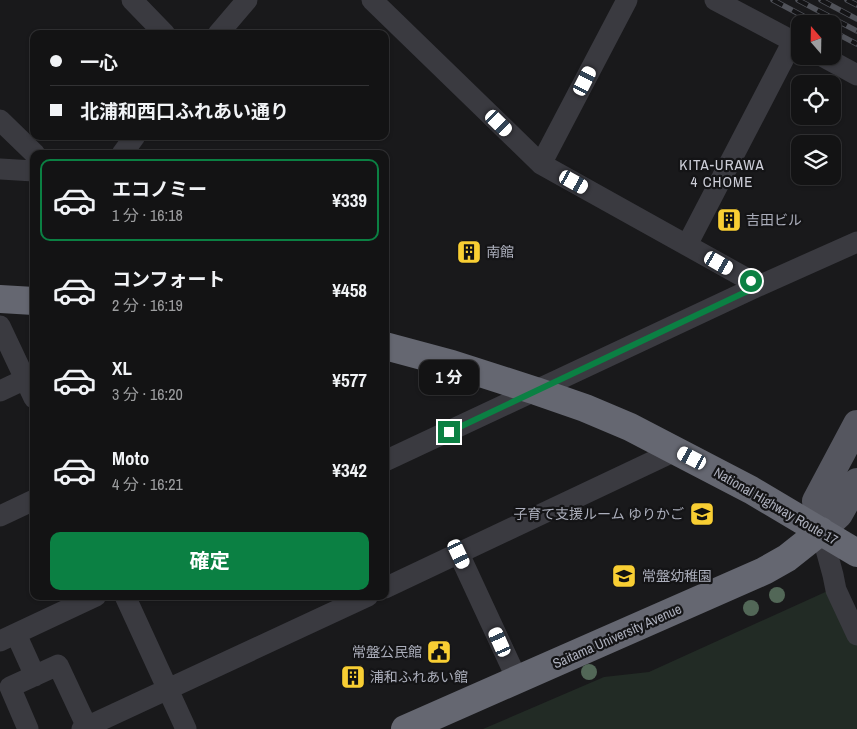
<!DOCTYPE html>
<html lang="ja">
<meta charset="utf-8">
<style>
body{margin:0;font-family:"Archivo Narrow","Noto Sans JP",sans-serif;background:#1c1c1d;color:#f1f3f6;height:100vh;display:flex;flex-direction:column;font-size:19px;white-space:nowrap}
*{box-sizing:border-box;margin:0}
p{font-size:16px;color:#9d9ea0}
.icon{flex:none;width:28px;height:28px;fill:none;stroke:currentColor;stroke-width:2;stroke-linecap:round;stroke-linejoin:round}
.map{position:relative;flex:1;overflow:hidden}
.panel{position:absolute;left:30px;top:150px;width:359px;height:450px;display:flex;flex-direction:column;background:#131314;border-radius:10px;box-shadow:0 1px 4px #0004,0 0 0 1px #323234}
.panel>*{flex:none}
.top-card{position:absolute;left:30px;top:30px;width:359px;height:110px;border-radius:10px;box-shadow:0 1px 4px #0004,0 0 0 1px #323234;display:grid;align-content:center;height:110px;padding:0 20px;background:#131314}
.needle{width:32px;rotate:340deg}
.tools{position:absolute;left:791px;top:15px;display:grid;gap:10px}
.tools a{display:grid;place-items:center;width:50px;height:50px;border-radius:10px;background:#131314;box-shadow:0 1px 4px #0004,0 0 0 1px #323234;font-size:25px}
.end{position:absolute;width:22px;height:22px;margin:-11px;border:6px solid #0b8043;background:#fff;box-shadow:0 0 0 2px #fff}
.from{border-radius:50%}
.bubble{position:absolute;height:35px;border-radius:10px;background:#131314;box-shadow:0 1px 4px #0004,0 0 0 1px #323234;font-size:16px;font-weight:700;line-height:35px;text-align:center}
.car{position:absolute;width:15px;height:30px;margin:-15px -8px;border-radius:6px;box-shadow:0 0 4px 1px #0007;background:linear-gradient(#fff 24%,#345 0 40%,#fff 0 76%,#345 0 86%,#fff 0)}
.top-card b{display:flex;align-items:center;gap:18px;height:48px;font-size:19px}
.top-card b+b{border-top:1px solid #323234}
.top-card i{width:12px;height:12px;background:#f1f3f6}
ul{padding:9px 0 0;list-style:none}
li{display:flex;align-items:center;gap:15px;height:82px;margin:0 10px 8px;padding:0 10px;border:2px solid transparent;border-radius:10px}
li div{flex:1}
li b{display:block;font-size:19px}
li em{font-style:normal;font-weight:700}
li.selected{border-color:#0b8043}
li>.icon{width:45px;height:45px;stroke-width:1.5}
.primary-button{display:flex;gap:10px;margin-top:auto;padding:10px 20px}
.primary-button a{flex:1;height:58px;border-radius:10px;background:#0b8043;color:#fff;font-size:20px;font-weight:700;line-height:58px;text-align:center}
.map>svg:first-child{display:block}
.green{fill:#222b25}
.lines{fill:none;stroke-linecap:round;stroke-linejoin:round}
.minor{stroke:#3a3a40;stroke-width:21}
.major{stroke:#55565f;stroke-width:28}
.highway{stroke:#656771;stroke-width:28}
.rail-casing{stroke:#505259;stroke-width:5.5}
.rail{stroke:#141416;stroke-width:4;stroke-dasharray:11;stroke-linecap:butt}
.tree{fill:#526757}
.route{stroke:#0b8043;stroke-width:6}
.labels{text-anchor:middle;stroke-width:4.5;stroke-linejoin:round;paint-order:stroke}
.poi-label{font-size:14px;fill:#abaebb;stroke:#141416;text-anchor:start}
.street-label{font-size:14px;fill:#abaebb;stroke:#141416}
.neighbourhood-label{font-size:15px;letter-spacing:1px;fill:#cccdd7;stroke:#141416}
</style>
<div class="map">
<svg width="857" height="729" viewBox="0 0 857 729">
<rect width="100%" height="100%" fill="#19191b"/>
<path class="green" d="M 832,589 L 857,644 L 857,729 L 483,729 L 604,677 L 649,672 Z"/>
<g class="lines">
<path class="minor" d="M 132,0 L 165,34
M 372,0 L 541,164 L 751,281 L 754,288
M 715,0 L 800,45
M 218,34 L 247,0
M 822,56 L 857,75
M 0,120 L 35,154
M 122,154 L 135,136
M 541,164 L 627,0
M 0,169 L 34,171
M 687,245 L 793,41
M 0,326 L 34,398
M 0,391 L 34,375
M 385,461 L 754,288 L 857,242
M 0,516 L 34,500
M 821,531 L 833,575 L 836,590 L 857,635
M 459,554 L 517,679
M 385,588 L 677,450
M 125,596 L 186,729
M 16,634 L 35,676
M 0,641 L 96,596
M 28,729 L 10,687 L 58,665 L 87,727
M 82,729 L 368,596"/>
<path class="major" d="M 821,531 L 816,501 L 857,424
M 821,531 L 839,514 L 857,482"/>
<path class="highway" d="M 0,299 L 34,301
M 385,346 L 452,364 L 536,391 L 585,408 L 630,427 L 751,490 L 857,553
M 405,729 L 764,571 L 787,558 L 821,531"/>
<defs>
<path id="rail" d="M 773,0 L 818,24
M 798,0 L 857,31
M 821,0 L 857,19
M 847,0 L 857,5
M 832,31 L 857,44"/>
</defs>
<use href="#rail" class="rail-casing"/>
<use href="#rail" class="rail"/>
</g>
<g class="tree">
<circle cx="777" cy="595" r="8"/>
<circle cx="751" cy="608" r="8"/>
<circle cx="589" cy="672" r="8"/>
</g>
<g class="lines">
<path class="route" d="M 449,432 L 754,288 L 751,281"/>
</g>
<defs>
<symbol id="building-square" viewBox="-11 -11 22 22"><rect x="-9" y="-9" width="18" height="18" rx="4" fill="#f8ce33" stroke="#141416"/><path d="M-4-6H4V6H1V3H-1V6H-4ZM-2.5-4.3h1.7v1.8h-1.7ZM.8-4.3h1.7v1.8H.8ZM-2.5-1h1.7V.8h-1.7ZM.8-1h1.7V.8H.8Z" fill="#111"/></symbol>
<symbol id="school-square" viewBox="-11 -11 22 22"><rect x="-9" y="-9" width="18" height="18" rx="4" fill="#f8ce33" stroke="#141416"/><path d="M0-5L7-2L0 1L-7-2ZM-4 1L0 2.5L4 1V4Q0 6-4 4Z" fill="#111"/></symbol>
<symbol id="civic-square" viewBox="-11 -11 22 22"><rect x="-9" y="-9" width="18" height="18" rx="4" fill="#f8ce33" stroke="#141416"/><path d="M-.6-6.5H3V-4.5H.6V-3L4-1V1h2V6H-6V1h2V-1L-.6-3ZM-1.2 2.5V6h2.4V2.5Z" fill="#111"/></symbol>
</defs>
<g fill-rule="evenodd">
<use href="#building-square" x="715" y="206" width="28" height="28"/>
<use href="#building-square" x="455" y="238" width="28" height="28"/>
<use href="#school-square" x="688" y="500" width="28" height="28"/>
<use href="#school-square" x="610" y="562" width="28" height="28"/>
<use href="#civic-square" x="425" y="638" width="28" height="28"/>
<use href="#building-square" x="339" y="663" width="28" height="28"/>
</g>
<g class="labels">
<g class="poi-label">
<text x="746" y="225">吉田ビル</text>
<text x="486" y="257">南館</text>
<text x="684" y="519" text-anchor="end">子育て支援ルーム ゆりかご</text>
<text x="642" y="581">常盤幼稚園</text>
<text x="422" y="657" text-anchor="end">常盤公民館</text>
<text x="370" y="682">浦和ふれあい館</text>
</g>
<g class="street-label">
<text transform="translate(776 506) rotate(30)" y="5">National Highway Route 17</text>
<text transform="translate(617 636) rotate(-24)" y="5">Saitama University Avenue</text>
</g>
<g class="neighbourhood-label">
<text x="722" y="170">KITA-URAWA<tspan x="722" dy="17">4 CHOME</tspan></text>
</g>
</g>
</svg>
<div class="tools">
<a><svg class="needle" viewBox="-14 -14 28 28"><path d="M0-13l5 13h-10z" fill="#e53935"/><path d="M0 13l5-13h-10z" fill="#9d9ea0"/></svg></a>
<a><svg class="icon" aria-label="locate" viewBox="0 0 24 24"><circle cx="12" cy="12" r="6"/><path d="M12 2v4M12 18v4M2 12h4M18 12h4"/></svg></a>
<a><svg class="icon" aria-label="layers" viewBox="0 0 24 24"><path d="M12 4l9 5-9 5-9-5zM3 14l9 5 9-5"/></svg></a>
</div>
<i class="end from" style="left:751px;top:281px"></i>
<i class="end" style="left:449px;top:432px"></i>
<div class="bubble" style="left:419px;top:360px;width:60px">1 分</div>
<i class="car" style="left:585px;top:81px;rotate:27deg"></i>
<i class="car" style="left:499px;top:123px;rotate:134deg"></i>
<i class="car" style="left:574px;top:182px;rotate:119deg"></i>
<i class="car" style="left:719px;top:263px;rotate:120deg"></i>
<i class="car" style="left:692px;top:458px;rotate:298deg"></i>
<i class="car" style="left:459px;top:554px;rotate:155deg"></i>
<i class="car" style="left:500px;top:642px;rotate:336deg"></i>
<div class="top-card">
<b><i class="from"></i>一心</b>
<b><i></i>北浦和西口ふれあい通り</b>
</div>
<section class="panel">
<ul>
<li class="selected"><svg class="icon" aria-label="car" viewBox="0 0 24 24"><path d="M5 17H2v-5l4-1 3-4h7l3 4 3 1v5h-3M9 17h6M6 11h13"/><circle cx="7" cy="17" r="2"/><circle cx="17" cy="17" r="2"/></svg><div><b>エコノミー</b><p>1 分 · 16:18</p></div><em>¥339</em></li>
<li><svg class="icon" aria-label="car" viewBox="0 0 24 24"><path d="M5 17H2v-5l4-1 3-4h7l3 4 3 1v5h-3M9 17h6M6 11h13"/><circle cx="7" cy="17" r="2"/><circle cx="17" cy="17" r="2"/></svg><div><b>コンフォート</b><p>2 分 · 16:19</p></div><em>¥458</em></li>
<li><svg class="icon" aria-label="car" viewBox="0 0 24 24"><path d="M5 17H2v-5l4-1 3-4h7l3 4 3 1v5h-3M9 17h6M6 11h13"/><circle cx="7" cy="17" r="2"/><circle cx="17" cy="17" r="2"/></svg><div><b>XL</b><p>3 分 · 16:20</p></div><em>¥577</em></li>
<li><svg class="icon" aria-label="car" viewBox="0 0 24 24"><path d="M5 17H2v-5l4-1 3-4h7l3 4 3 1v5h-3M9 17h6M6 11h13"/><circle cx="7" cy="17" r="2"/><circle cx="17" cy="17" r="2"/></svg><div><b>Moto</b><p>4 分 · 16:21</p></div><em>¥342</em></li>
</ul>
<div class="primary-button"><a>確定</a></div>
</section>
</div>
